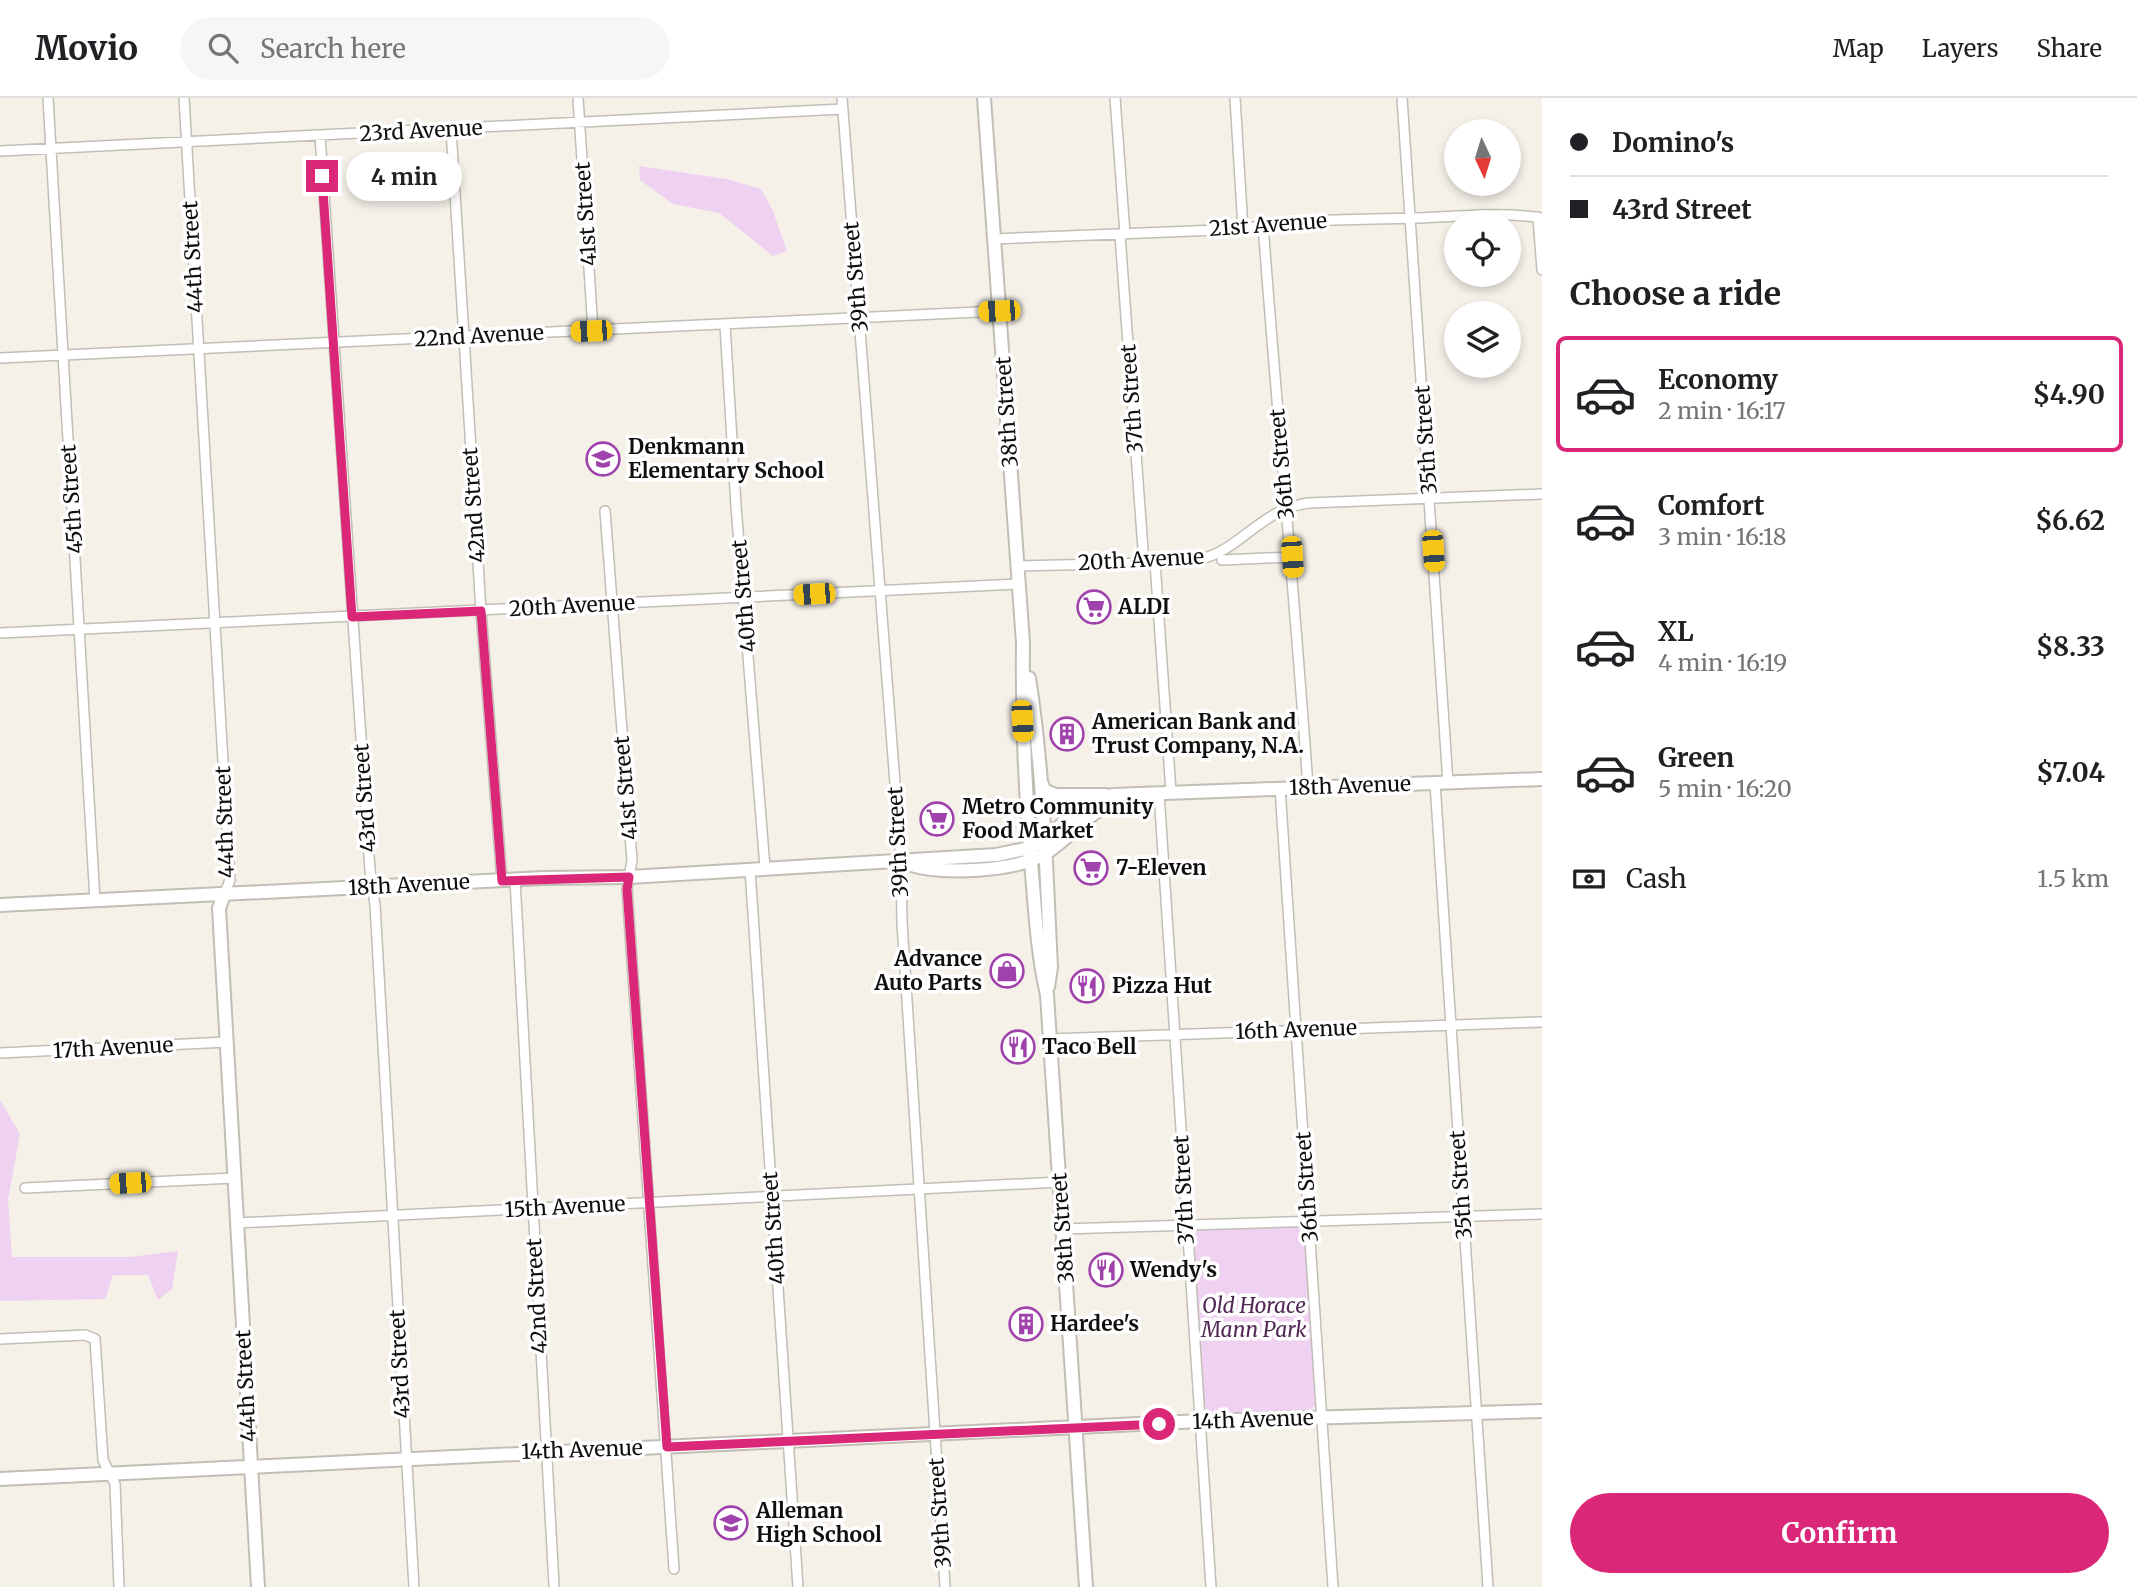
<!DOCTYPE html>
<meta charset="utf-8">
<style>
body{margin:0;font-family:Merriweather,serif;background:#f6f6f6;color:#202124;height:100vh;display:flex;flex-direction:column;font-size:26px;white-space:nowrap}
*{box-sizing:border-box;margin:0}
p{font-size:23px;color:#757577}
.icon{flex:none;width:38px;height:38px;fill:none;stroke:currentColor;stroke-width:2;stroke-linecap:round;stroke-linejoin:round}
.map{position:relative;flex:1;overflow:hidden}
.drawer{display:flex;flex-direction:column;background:#fff;width:595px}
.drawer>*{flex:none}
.hud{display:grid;align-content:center;height:154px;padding:0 28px;background:#fff}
.needle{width:46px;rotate:176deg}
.fabs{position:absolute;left:1444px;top:21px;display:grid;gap:14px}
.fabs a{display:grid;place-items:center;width:77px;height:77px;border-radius:50%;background:#fff;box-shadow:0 4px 10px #0003;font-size:35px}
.end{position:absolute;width:32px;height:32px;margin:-16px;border:9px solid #db2777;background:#fff;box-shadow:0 0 0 4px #fff}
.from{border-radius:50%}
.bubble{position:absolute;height:49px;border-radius:24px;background:#fff;box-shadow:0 4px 10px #0003;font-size:23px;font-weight:700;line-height:49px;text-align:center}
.car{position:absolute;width:21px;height:42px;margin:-21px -10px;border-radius:9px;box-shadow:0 0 5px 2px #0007;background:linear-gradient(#f5c518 24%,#345 0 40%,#f5c518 0 76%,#345 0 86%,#f5c518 0)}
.hud b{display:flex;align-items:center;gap:24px;height:66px;font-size:26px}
.hud b+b{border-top:2px solid #e0e0e0}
.hud i{width:18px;height:18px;background:#202124}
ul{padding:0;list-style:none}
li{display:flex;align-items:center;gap:21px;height:116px;margin:0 14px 10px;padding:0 14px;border:4px solid transparent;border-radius:10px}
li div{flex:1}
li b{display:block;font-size:26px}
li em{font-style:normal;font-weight:700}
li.on{border-color:#db2777}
li>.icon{width:63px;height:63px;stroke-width:1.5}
h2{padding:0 28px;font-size:32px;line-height:84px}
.pay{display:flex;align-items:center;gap:18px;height:77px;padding:0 28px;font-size:26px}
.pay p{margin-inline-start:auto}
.action{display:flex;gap:14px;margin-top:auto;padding:14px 28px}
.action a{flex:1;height:80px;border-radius:42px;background:#db2777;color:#fff;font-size:28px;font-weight:700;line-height:80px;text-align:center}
header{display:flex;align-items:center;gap:42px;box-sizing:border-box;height:98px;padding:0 35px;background:#fff;border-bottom:2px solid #e0e0e0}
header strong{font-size:33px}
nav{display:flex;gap:38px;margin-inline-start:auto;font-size:24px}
.search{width:490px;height:63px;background:#f6f6f6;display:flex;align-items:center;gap:18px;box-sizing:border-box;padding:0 24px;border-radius:38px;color:#757577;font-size:26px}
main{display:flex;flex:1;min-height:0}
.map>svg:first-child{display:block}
.green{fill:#efd2f2}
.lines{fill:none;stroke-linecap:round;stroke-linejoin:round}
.street-casing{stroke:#c2beb6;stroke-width:12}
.secondary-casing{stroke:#c2beb6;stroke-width:16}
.street{stroke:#fff;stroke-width:9}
.secondary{stroke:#fff;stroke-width:12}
.route{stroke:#db2777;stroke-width:9}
.labels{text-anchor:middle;stroke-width:7;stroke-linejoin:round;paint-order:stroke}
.street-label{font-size:21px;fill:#110f0d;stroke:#fff}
.poi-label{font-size:21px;font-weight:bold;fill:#110f0d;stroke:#fff;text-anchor:start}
.park-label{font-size:21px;font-style:italic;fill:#522956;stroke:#fff}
</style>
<header>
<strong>Movio</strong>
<div class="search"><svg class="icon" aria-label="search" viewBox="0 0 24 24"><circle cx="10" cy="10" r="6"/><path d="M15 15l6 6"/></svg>Search here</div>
<nav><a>Map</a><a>Layers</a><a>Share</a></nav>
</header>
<main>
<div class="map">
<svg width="1542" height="1489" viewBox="0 0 1542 1489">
<rect width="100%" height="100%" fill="#f5f1e9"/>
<path class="green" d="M 639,68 L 726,81 L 761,91 L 773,113 L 787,153 L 773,158 L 719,115 L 673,106 L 640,82 Z
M 0,1002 L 20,1036 L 8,1102 L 12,1159 L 130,1159 L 178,1153 L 172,1191 L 158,1202 L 148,1177 L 113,1177 L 105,1201 L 0,1203 Z
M 1300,1127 L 1305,1133 L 1315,1308 L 1307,1313 L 1211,1315 L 1207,1313 L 1203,1303 L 1193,1133 L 1200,1130 Z"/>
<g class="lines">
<defs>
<path id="street" d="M 48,0 L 95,803
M 184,0 L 230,782 L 224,797
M 578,0 L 593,233
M 842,0 L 901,763 L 902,825 L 945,1489
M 1115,0 L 1125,136
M 1235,0 L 1243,131
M 1402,0 L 1448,685
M 451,31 L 481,513 L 502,783
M 320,37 L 370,772 L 375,807 L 414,1489
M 0,53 L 843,11
M 1538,119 L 1542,172
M 1263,127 C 1277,314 1295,501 1308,689
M 1120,137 L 1144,465
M 994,141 L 1243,131 C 1299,120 1357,122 1414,120 C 1456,119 1500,113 1542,120
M 725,227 L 736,408 L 765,770
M 0,260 L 999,213
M 605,413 L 632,762 L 627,791 L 674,1471
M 1222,462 L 1292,459
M 1155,464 L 1171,694
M 1018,468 L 1187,464 C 1230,458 1242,434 1277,415 C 1286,409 1298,407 1308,405 L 1542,396
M 0,535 L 1019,486
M 1435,685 L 1488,1489
M 1280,690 L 1333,1489
M 1159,695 L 1211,1489
M 750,771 L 798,1489
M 515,782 L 554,1487
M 1050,941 L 1542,924
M 0,955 L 227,944
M 25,1090 L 234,1080
M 237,1125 L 1060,1084
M 1063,1131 L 1542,1116
M 0,1241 L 85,1237 L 95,1241 L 103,1362 L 115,1386 L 119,1489"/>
<path id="secondary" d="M 984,0 L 1023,545 C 1022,618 1025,691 1031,764 C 1035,809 1037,854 1047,897 L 1086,1489
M 1029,580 C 1044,675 1046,772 1051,869 L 1048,889
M 1042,686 L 1044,692 L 1055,697 L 1106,697
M 908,766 C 941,777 1016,774 1046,755 C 1063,744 1076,729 1092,717 C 1104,708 1118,705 1132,702
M 224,797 L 219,810 L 258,1489
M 0,807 L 544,780 L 629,779 L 996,757 L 1030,750 L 1045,741 L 1086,706 L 1113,697 L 1542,681
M 0,1381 L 1200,1323 L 1542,1313"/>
</defs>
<use href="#street" class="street-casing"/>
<use href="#secondary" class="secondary-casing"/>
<use href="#street" class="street"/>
<use href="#secondary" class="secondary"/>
</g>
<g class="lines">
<path class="route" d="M 322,78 L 352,519 L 481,513 L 502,783 L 629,779 L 627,791 L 667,1349 L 1159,1326"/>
</g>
<defs>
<symbol id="school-ring" viewBox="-11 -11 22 22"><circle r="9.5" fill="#fff" stroke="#a042ab" stroke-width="1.5"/><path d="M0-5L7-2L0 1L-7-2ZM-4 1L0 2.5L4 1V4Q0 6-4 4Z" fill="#a042ab"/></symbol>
<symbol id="supermarket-ring" viewBox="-11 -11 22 22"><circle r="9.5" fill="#fff" stroke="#a042ab" stroke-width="1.5"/><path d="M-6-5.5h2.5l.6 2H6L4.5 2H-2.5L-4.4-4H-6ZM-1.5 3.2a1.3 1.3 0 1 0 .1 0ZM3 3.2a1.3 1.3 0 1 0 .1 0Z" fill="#a042ab"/></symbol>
<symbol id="building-ring" viewBox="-11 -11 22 22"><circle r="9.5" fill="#fff" stroke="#a042ab" stroke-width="1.5"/><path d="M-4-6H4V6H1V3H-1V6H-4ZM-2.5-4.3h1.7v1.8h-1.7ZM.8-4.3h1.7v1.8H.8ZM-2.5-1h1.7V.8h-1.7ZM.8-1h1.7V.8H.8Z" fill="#a042ab"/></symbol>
<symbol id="shop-ring" viewBox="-11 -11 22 22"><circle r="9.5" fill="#fff" stroke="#a042ab" stroke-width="1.5"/><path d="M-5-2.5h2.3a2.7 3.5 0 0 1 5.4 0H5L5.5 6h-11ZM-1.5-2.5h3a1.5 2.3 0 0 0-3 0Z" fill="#a042ab"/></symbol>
<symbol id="restaurant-ring" viewBox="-11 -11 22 22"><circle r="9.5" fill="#fff" stroke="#a042ab" stroke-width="1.5"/><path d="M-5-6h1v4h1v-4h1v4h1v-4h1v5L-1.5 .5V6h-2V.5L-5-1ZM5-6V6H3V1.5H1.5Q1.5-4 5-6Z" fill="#a042ab"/></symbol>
</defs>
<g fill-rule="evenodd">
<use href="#school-ring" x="584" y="342" width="38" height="38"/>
<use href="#supermarket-ring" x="1075" y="490" width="38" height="38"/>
<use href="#building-ring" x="1048" y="617" width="38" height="38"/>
<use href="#supermarket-ring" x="918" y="702" width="38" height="38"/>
<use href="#supermarket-ring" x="1072" y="751" width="38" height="38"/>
<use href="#shop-ring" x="988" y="854" width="38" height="38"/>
<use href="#restaurant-ring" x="1068" y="869" width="38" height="38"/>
<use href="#restaurant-ring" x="999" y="930" width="38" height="38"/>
<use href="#restaurant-ring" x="1087" y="1153" width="38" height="38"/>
<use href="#building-ring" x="1007" y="1207" width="38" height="38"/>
<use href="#school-ring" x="712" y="1406" width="38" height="38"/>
</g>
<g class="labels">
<g class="street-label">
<text transform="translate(421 33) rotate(-3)" y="7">23rd Avenue</text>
<text transform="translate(586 116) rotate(-94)" y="7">41st Street</text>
<text transform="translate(1268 127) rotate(-4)" y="7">21st Avenue</text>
<text transform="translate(193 159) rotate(-93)" y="7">44th Street</text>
<text transform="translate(856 179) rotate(-95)" y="7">39th Street</text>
<text transform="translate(479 238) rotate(-3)" y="7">22nd Avenue</text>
<text transform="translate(1132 301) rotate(-94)" y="7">37th Street</text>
<text transform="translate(1007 314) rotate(-94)" y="7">38th Street</text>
<text transform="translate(1426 342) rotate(-94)" y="7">35th Street</text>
<text transform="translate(1282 366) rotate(-95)" y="7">36th Street</text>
<text transform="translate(72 401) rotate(-94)" y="7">45th Street</text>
<text transform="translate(474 407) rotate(-94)" y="7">42nd Street</text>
<text transform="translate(1141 462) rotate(-3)" y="7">20th Avenue</text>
<text transform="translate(744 498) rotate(-95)" y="7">40th Street</text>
<text transform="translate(572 508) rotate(-3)" y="7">20th Avenue</text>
<text transform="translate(1350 688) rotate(-2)" y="7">18th Avenue</text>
<text transform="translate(626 690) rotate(-95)" y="7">41st Street</text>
<text transform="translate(365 700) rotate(-94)" y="7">43rd Street</text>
<text transform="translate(225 724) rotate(-92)" y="7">44th Street</text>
<text transform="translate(898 744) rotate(-93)" y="7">39th Street</text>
<text transform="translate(409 787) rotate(-3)" y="7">18th Avenue</text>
<text transform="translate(1296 932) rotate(-2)" y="7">16th Avenue</text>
<text transform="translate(113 950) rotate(-3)" y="7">17th Avenue</text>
<text transform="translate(1461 1087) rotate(-94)" y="7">35th Street</text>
<text transform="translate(1307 1089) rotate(-94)" y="7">36th Street</text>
<text transform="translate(1184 1092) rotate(-93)" y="7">37th Street</text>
<text transform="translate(565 1109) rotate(-3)" y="7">15th Avenue</text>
<text transform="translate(774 1130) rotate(-94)" y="7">40th Street</text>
<text transform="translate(1063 1130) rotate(-94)" y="7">38th Street</text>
<text transform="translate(537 1198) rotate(-93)" y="7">42nd Street</text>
<text transform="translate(400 1266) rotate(-93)" y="7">43rd Street</text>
<text transform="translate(246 1288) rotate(-93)" y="7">44th Street</text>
<text transform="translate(1253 1322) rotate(-2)" y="7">14th Avenue</text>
<text transform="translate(582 1352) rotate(-2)" y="7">14th Avenue</text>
<text transform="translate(940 1415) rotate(-94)" y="7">39th Street</text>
</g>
<g class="poi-label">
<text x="628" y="356">Denkmann<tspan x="628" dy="24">Elementary School</tspan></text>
<text x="1118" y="516">ALDI</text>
<text x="1092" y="631">American Bank and<tspan x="1092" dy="24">Trust Company, N.A.</tspan></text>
<text x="962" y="716">Metro Community<tspan x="962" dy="24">Food Market</tspan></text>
<text x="1116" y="777">7-Eleven</text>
<text x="982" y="868" text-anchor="end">Advance<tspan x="982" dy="24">Auto Parts</tspan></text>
<text x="1112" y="895">Pizza Hut</text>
<text x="1042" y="956">Taco Bell</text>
<text x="1130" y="1179">Wendy's</text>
<text x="1050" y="1233">Hardee's</text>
<text x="756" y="1420">Alleman<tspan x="756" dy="24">High School</tspan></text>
</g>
<g class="park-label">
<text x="1254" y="1215">Old Horace<tspan x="1254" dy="24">Mann Park</tspan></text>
</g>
</g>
</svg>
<div class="fabs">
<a><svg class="needle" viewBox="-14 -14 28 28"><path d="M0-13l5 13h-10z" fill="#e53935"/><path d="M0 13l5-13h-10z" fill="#757577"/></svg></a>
<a><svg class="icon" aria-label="locate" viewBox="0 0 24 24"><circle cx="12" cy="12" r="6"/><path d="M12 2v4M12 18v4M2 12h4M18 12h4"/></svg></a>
<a><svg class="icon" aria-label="layers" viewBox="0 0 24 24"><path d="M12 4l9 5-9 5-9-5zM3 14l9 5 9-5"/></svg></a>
</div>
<i class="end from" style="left:1159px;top:1326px"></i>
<i class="end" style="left:322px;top:78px"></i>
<div class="bubble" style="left:346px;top:54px;width:116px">4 min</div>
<i class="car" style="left:999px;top:213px;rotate:268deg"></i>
<i class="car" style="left:591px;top:233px;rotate:268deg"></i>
<i class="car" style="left:1433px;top:453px;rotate:176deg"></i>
<i class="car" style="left:1292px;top:459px;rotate:176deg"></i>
<i class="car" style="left:814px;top:496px;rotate:267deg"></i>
<i class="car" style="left:1022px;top:623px;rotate:177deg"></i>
<i class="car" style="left:130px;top:1085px;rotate:267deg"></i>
</div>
<section class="drawer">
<div class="hud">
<b><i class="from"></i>Domino's</b>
<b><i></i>43rd Street</b>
</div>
<h2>Choose a ride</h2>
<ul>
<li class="on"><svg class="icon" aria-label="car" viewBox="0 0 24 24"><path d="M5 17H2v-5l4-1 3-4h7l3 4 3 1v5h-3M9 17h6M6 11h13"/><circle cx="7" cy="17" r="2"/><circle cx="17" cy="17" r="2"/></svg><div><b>Economy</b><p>2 min · 16:17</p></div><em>$4.90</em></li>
<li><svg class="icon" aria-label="car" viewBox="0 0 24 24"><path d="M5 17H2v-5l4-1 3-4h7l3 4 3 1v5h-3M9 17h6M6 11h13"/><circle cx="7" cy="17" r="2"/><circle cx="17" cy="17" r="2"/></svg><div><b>Comfort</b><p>3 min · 16:18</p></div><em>$6.62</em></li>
<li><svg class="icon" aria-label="car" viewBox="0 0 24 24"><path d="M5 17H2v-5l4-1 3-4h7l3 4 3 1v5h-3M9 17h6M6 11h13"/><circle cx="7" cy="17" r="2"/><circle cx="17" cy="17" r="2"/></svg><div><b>XL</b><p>4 min · 16:19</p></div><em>$8.33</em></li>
<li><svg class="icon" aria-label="car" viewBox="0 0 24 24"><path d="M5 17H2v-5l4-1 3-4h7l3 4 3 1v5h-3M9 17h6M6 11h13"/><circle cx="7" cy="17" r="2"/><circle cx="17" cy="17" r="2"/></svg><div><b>Green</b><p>5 min · 16:20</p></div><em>$7.04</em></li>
</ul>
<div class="pay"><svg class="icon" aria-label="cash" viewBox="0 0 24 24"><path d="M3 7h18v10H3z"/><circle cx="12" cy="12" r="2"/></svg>Cash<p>1.5 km</p></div>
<div class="action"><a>Confirm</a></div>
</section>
</main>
